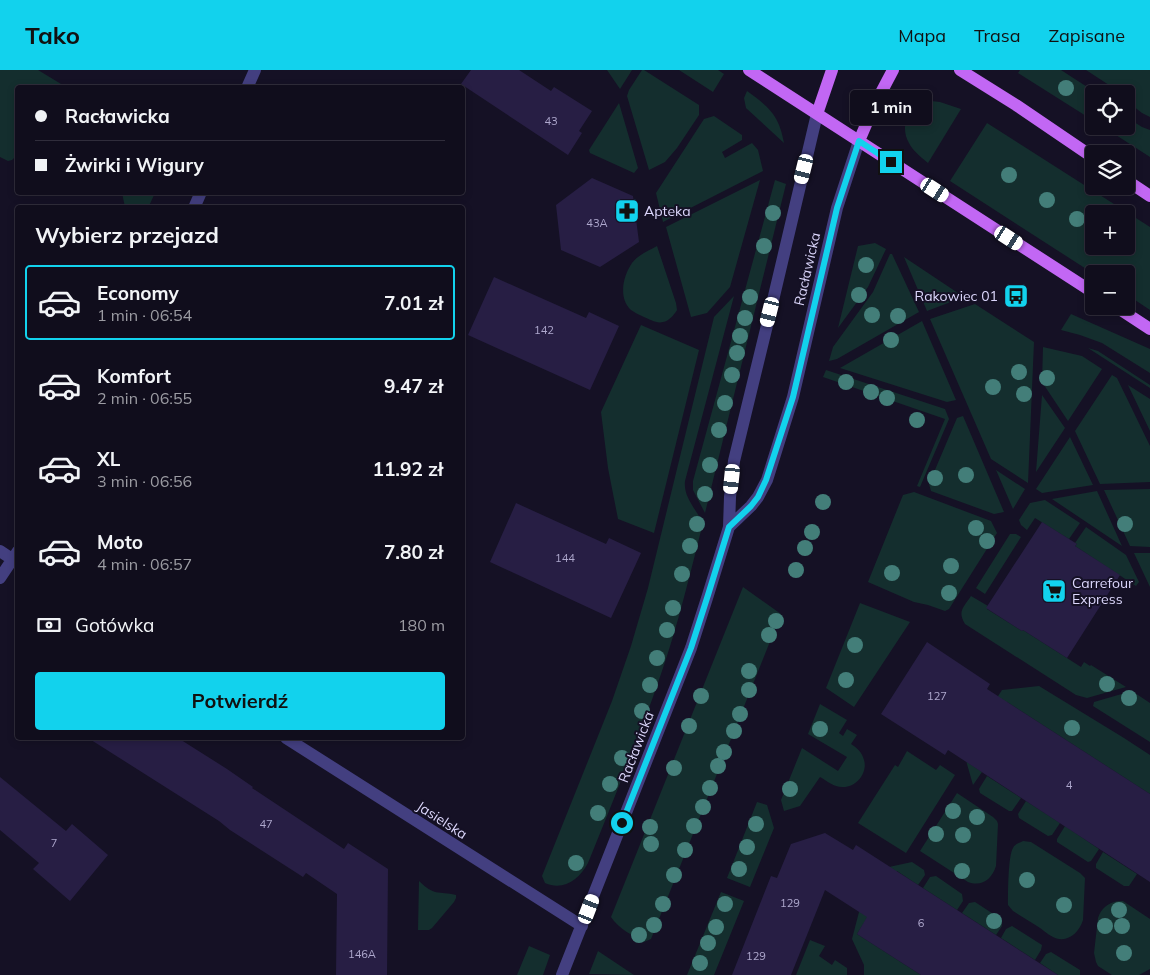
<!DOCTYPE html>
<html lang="pl">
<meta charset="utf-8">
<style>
body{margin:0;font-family:Mulish,sans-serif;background:#1e1b29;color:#f1f3f6;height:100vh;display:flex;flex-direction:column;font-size:19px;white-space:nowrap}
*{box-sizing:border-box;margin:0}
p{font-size:16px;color:#9c9ca3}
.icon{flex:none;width:28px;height:28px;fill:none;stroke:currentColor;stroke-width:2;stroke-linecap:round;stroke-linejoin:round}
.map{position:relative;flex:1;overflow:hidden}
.details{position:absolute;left:15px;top:135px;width:450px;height:535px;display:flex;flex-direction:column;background:#100d1c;border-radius:5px;box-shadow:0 2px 8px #0003,0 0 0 1px #302d3b}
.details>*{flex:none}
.banner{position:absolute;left:15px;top:15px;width:450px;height:110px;border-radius:5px;box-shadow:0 2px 8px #0003,0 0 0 1px #302d3b;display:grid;align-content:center;height:110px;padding:0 20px;background:#100d1c}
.tools{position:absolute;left:1085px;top:15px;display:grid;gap:10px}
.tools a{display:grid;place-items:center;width:50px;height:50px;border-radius:5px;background:#100d1c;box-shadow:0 2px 8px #0003,0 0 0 1px #302d3b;font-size:25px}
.end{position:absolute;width:22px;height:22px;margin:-11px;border:6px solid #12d2ed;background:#111;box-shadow:0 0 0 2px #111}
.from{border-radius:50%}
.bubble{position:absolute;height:35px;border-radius:5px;background:#100d1c;box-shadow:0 2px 8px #0003,0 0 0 1px #302d3b;font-size:16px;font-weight:700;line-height:35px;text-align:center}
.car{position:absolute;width:15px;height:30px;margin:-15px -8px;border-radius:6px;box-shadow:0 0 4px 1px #0007;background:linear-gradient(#fff 24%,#345 0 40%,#fff 0 76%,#345 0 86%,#fff 0)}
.banner b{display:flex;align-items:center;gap:18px;height:48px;font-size:19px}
.banner b+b{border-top:1px solid #302d3b}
.banner i{width:12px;height:12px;background:#f1f3f6}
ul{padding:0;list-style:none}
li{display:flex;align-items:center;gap:15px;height:75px;margin:0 10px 8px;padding:0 10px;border:2px solid transparent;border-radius:5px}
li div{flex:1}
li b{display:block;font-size:19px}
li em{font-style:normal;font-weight:700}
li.selected{border-color:#12d2ed}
li>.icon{width:45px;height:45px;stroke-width:1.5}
h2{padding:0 20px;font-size:22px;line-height:60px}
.pay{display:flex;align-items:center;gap:12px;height:55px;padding:0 20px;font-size:19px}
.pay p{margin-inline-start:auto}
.primary-button{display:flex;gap:10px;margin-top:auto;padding:10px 20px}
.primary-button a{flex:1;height:58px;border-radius:5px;background:#12d2ed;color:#111;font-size:20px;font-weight:700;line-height:58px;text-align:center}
header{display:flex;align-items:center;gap:30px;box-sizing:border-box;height:70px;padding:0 25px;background:#12d2ed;color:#111}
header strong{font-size:24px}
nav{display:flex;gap:28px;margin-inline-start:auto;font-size:18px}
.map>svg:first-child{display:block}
.green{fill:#142e2e;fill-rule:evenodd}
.building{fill:#271e44}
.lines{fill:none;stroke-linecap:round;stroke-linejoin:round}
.minor{stroke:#433f80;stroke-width:12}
.major{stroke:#c267f4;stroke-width:12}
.tree{fill:#437e79}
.route{stroke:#12d2ed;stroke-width:6}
.labels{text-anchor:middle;stroke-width:4;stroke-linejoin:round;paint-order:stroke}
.number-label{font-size:11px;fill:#afa9ce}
.poi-label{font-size:14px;fill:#dcd7fc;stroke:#151125;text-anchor:start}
.street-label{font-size:14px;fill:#dcd7fc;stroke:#151125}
</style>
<header>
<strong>Tako</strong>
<nav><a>Mapa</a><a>Trasa</a><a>Zapisane</a></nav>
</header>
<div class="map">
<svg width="1150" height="905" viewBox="0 0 1150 905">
<rect width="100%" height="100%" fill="#151125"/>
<path class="green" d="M 0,0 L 38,0 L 66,17 L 18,18 L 17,85 L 12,90 L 8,91 L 0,87 Z
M 607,0 L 632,0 L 620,19 Z
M 642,0 L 644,0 L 699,35 L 699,45 L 677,78 L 665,92 L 649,100 L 627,26 L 629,20 Z
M 679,0 L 718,0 L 724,4 L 713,22 Z
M 1020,0 L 1061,0 L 1098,24 L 1094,24 L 1094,51 L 1018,3 Z
M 1086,0 L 1150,0 L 1150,47 L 1142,43 L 1128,32 L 1126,30 L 1126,24 L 1120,24 L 1112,17 Z
M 747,21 C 769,37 779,45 784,73 L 746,38 L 744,28 Z
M 931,31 L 940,32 L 961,39 L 928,93 C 921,87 913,81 909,73 C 902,61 904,45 916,36 C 920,33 925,32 931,31 Z
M 619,33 L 638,98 L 634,103 L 590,83 L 589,80 Z
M 714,46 L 742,65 L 742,70 L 722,82 L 725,88 L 752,73 L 758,80 L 763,101 L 663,152 L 656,123 L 704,49 Z
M 1126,47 L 1142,57 L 1150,60 L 1150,87 L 1102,56 L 1126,56 Z
M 987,53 L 1150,157 L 1150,240 L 1126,224 L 1126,204 L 1094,204 L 950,111 ZM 1094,144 L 1126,144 L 1126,176 L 1094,176 Z
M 760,110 L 730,217 L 707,243 L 691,247 L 666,157 Z
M 775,110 L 786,114 L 705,443 L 693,420 L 693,411 Z
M 122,123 L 122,122 L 155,123 L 148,138 L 125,137 Z
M 875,173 L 886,179 L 868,217 L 838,258 L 858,176 Z
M 657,176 L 676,233 L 677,240 C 674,245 669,251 663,252 C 657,254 649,249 644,247 C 640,245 635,243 631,240 C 618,228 623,206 632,193 C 638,185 648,181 657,176 Z
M 890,184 L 892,184 L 919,242 L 837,289 L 829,291 L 833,277 L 873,222 Z
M 904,187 L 964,227 L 927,241 Z
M 734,226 L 685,411 C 683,427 696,439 703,453 C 690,504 678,555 661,604 C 639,668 613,731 588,793 C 579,810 563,821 545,813 L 542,806 L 612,631 L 631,576 L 648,518 L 714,247 Z
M 975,234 L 1034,272 L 1028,413 L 991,389 L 930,249 Z
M 1071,244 L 1150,279 L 1150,303 L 1102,273 L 1080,265 L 1061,260 Z
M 922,251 L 956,330 L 947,332 L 840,298 Z
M 641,255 L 699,280 L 654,463 L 618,449 L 608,398 L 601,342 Z
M 1043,277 L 1082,286 L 1102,299 L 1068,351 L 1042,312 Z
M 1088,278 L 1098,281 L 1150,315 L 1150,318 Z
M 826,300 L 945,339 L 949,349 L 920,417 L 917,416 L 945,349 L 823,307 Z
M 1112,305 L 1117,308 L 1150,376 L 1150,412 L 1100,414 L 1075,361 Z
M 1128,315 L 1150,329 L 1150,361 Z
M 1042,325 L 1065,358 L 1036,402 Z
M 963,346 L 1004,442 L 994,444 L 931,421 L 929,414 L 957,348 Z
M 1070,367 L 1093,415 L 1042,423 L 1036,419 Z
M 996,400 L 1025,419 L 1013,439 Z
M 1150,419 L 1150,477 L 1130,476 L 1104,420 Z
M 1097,421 L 1122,476 L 1052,429 Z
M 914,422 L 991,451 L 997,463 L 949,539 L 945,541 L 928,535 L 914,532 L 868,512 L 903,425 Z
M 1045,430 L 1080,453 L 1069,469 L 1035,448 L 1027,460 L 1021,455 L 1019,450 L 1030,433 Z
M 1086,457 L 1126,485 L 1139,512 L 1136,516 L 1075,476 L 1077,474 L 1075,473 Z
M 1010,464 L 1016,464 L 1021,467 L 985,524 L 976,518 Z
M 1134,483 L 1150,483 L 1150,517 Z
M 743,517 L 781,544 L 651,869 L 644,872 C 633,866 618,858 611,847 Z
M 971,526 L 988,536 L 987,539 L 1022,561 L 1023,560 L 1081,597 L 1084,592 L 1090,596 L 1091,595 L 1126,617 L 1087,628 L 1076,625 L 965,554 C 957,541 964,537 971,526 Z
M 860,533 L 910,552 L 854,637 L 826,618 Z
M 1039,616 L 1124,668 L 1150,685 L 1150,724 L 1007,632 L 967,692 L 982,702 L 973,715 L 963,680 L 1002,620 Z
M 1132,621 L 1150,633 L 1150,672 L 1093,636 L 1094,632 Z
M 820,634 L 847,650 L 839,663 L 843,666 L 847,659 L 857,665 L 851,674 C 857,678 862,682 864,690 C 868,703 856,718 842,717 C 834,717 827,711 820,707 L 800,736 L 784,741 L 781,730 L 802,678 L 838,701 L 847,687 L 808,664 Z
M 907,681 L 936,700 L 940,695 L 955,705 L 906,783 L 858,753 L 895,695 L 898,697 Z
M 987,706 L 1021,728 L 1012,741 L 1009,741 L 980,723 L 979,719 Z
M 957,723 L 993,747 L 997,751 L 998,754 L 996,796 C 992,809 982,817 968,812 L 920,781 Z
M 1026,731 L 1060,753 L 1052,765 L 1048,766 L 1019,748 L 1018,744 Z
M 757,732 L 767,735 L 774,758 L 750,817 L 727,808 Z
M 1065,756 L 1099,779 L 1091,791 L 1088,792 L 1057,772 L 1057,769 Z
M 1023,771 L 1031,772 L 1080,803 L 1085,808 L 1083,850 C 1079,863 1067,874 1053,867 C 1047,864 1042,859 1037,856 C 1029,851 1021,846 1013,841 L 1008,835 C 1008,824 1008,786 1013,778 C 1015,774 1019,773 1023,771 Z
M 1103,782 L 1137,804 L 1129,816 L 1124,816 L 1096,798 L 1096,794 Z
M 912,792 L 924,800 L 925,805 L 918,815 L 897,801 L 857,864 L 921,905 L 864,905 L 864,895 L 852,869 L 859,842 L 889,797 Z
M 936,806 L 962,824 L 963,831 L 957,840 L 923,818 L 930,807 Z
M 419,811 C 434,826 438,821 456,825 L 456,828 L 454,832 L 432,858 L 429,860 L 418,860 Z
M 721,822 L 744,831 L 714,905 L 687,905 Z
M 1118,831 L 1123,831 L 1150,849 L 1150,899 L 1139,905 L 1112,905 L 1098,896 L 1096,892 L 1094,883 L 1098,848 C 1101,839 1107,833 1118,831 Z
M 975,832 L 1001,849 L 1002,856 L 996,865 L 962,843 L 969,833 Z
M 1012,856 L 1042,875 L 1041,880 L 1035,890 L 1001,868 L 1006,859 Z
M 810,870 L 825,876 L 819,886 L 832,895 L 835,890 L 847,898 L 847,905 L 796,905 Z
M 529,876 L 550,885 L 543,905 L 517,905 Z
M 598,881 L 634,905 L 589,904 Z
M 1051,882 L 1080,900 L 1080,905 L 1058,905 L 1040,893 L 1046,884 Z"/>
<path class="building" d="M 471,0 L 519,0 L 551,21 L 554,17 L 592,41 L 579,61 L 582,63 L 568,85 L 461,14 Z
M 592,108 L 633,126 L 639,172 L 600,197 L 561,180 L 556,135 Z
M 494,207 L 586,248 L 589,242 L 619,256 L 590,320 L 468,265 Z
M 516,433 L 606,474 L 609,468 L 641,483 L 611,548 L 490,492 Z
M 1042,452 L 1077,474 L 1075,476 L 1120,505 L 1067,588 L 1023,560 L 1022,561 L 986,538 Z
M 927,572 L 990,614 L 987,619 L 1150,724 L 1150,812 L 948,680 L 945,685 L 881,644 Z
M 88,668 L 178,668 L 227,699 L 253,717 L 252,718 L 344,779 L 348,773 L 388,799 L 387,905 L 336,905 L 337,824 L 306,803 L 303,807 L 230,760 L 219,751 Z
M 0,707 L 66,761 L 72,754 L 108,785 L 70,831 L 33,799 L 39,793 L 0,760 Z
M 825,763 L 853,780 L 856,775 L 1058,905 L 921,905 L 857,864 L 867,847 L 825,820 L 791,905 L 732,905 L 771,806 L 777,808 L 791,774 Z"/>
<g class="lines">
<path class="minor" d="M 247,18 L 255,0
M 194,138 L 201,122
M 729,457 L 751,436 L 758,427 L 767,410 L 793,327 L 837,138 L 859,71
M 0,481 L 18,493
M 0,508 L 18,481
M 286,668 L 582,856
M 562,905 L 691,578 L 708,525 L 729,457 L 730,427 L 734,391 L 770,243 L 817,44"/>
<path class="major" d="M 749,0 L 1094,223
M 960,0 L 1016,35 L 1094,88
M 817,44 L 832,0
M 859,71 L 874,36 L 893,0
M 1126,110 L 1150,126
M 1115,236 L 1150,259"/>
</g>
<g class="tree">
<circle cx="1066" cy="18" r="8"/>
<circle cx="1009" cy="105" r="8"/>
<circle cx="1047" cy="130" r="8"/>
<circle cx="773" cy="143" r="8"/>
<circle cx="1077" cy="149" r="8"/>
<circle cx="764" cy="176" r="8"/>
<circle cx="866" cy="195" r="8"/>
<circle cx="859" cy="225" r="8"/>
<circle cx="750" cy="227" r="8"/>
<circle cx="872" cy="245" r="8"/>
<circle cx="898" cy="246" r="8"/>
<circle cx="745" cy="248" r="8"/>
<circle cx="740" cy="266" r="8"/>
<circle cx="891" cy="270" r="8"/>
<circle cx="737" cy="283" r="8"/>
<circle cx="1019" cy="302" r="8"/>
<circle cx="732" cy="305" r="8"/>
<circle cx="1047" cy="308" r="8"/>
<circle cx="846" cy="312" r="8"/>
<circle cx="993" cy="317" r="8"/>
<circle cx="871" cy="322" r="8"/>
<circle cx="1024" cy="324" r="8"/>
<circle cx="887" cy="328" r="8"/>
<circle cx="725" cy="333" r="8"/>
<circle cx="917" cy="350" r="8"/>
<circle cx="719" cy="360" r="8"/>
<circle cx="710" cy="395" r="8"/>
<circle cx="966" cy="405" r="8"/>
<circle cx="935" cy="408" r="8"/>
<circle cx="705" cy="424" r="8"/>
<circle cx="823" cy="432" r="8"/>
<circle cx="697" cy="454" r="8"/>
<circle cx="1125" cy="454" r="8"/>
<circle cx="976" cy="458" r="8"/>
<circle cx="812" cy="462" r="8"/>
<circle cx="987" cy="471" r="8"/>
<circle cx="690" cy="476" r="8"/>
<circle cx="805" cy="478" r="8"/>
<circle cx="951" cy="496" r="8"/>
<circle cx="796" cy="500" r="8"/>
<circle cx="892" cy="503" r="8"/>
<circle cx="682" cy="504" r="8"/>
<circle cx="949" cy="523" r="8"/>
<circle cx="673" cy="538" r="8"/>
<circle cx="776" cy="551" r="8"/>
<circle cx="667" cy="560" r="8"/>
<circle cx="769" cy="565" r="8"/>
<circle cx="855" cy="575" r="8"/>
<circle cx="657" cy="588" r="8"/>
<circle cx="749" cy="601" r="8"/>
<circle cx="846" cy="610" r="8"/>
<circle cx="1107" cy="614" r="8"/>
<circle cx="650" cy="615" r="8"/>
<circle cx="749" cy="620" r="8"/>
<circle cx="701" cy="626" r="8"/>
<circle cx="1129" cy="628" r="8"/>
<circle cx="642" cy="641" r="8"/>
<circle cx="740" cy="644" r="8"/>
<circle cx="689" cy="656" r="8"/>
<circle cx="1072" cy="658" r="8"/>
<circle cx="820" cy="659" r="8"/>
<circle cx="734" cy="661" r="8"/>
<circle cx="724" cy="682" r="8"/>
<circle cx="622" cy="688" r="8"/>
<circle cx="718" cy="696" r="8"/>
<circle cx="674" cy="698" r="8"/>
<circle cx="610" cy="714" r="8"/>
<circle cx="710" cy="718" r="8"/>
<circle cx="790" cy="719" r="8"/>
<circle cx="703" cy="737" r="8"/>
<circle cx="953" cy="741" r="8"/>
<circle cx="598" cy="743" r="8"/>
<circle cx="977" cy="747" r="8"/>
<circle cx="756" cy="754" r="8"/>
<circle cx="694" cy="756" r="8"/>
<circle cx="650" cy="757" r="8"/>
<circle cx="936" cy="764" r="8"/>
<circle cx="963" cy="765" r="8"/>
<circle cx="651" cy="774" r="8"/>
<circle cx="747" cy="777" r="8"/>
<circle cx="685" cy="780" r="8"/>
<circle cx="576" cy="793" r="8"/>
<circle cx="739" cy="799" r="8"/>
<circle cx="962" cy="801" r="8"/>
<circle cx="674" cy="805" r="8"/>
<circle cx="1027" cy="810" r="8"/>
<circle cx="663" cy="834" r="8"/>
<circle cx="725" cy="834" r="8"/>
<circle cx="1064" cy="835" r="8"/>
<circle cx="1119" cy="840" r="8"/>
<circle cx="994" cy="851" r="8"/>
<circle cx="654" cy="855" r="8"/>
<circle cx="1105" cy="856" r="8"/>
<circle cx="1122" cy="856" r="8"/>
<circle cx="716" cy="857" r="8"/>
<circle cx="639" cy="865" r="8"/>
<circle cx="708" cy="873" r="8"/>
<circle cx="1124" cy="883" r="8"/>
<circle cx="700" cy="893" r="8"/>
</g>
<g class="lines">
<path class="route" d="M 622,753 L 691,578 L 708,525 L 729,457 L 751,436 L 758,427 L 766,410 L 793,327 L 837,138 L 859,71 L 891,92"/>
</g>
<defs>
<symbol id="pharmacy-square" viewBox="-11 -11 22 22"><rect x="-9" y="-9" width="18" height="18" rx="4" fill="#12d2ed" stroke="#151125"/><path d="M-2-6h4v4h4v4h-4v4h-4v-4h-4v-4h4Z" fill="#111"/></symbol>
<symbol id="bus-square" viewBox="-11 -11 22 22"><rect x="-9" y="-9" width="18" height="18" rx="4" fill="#12d2ed" stroke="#151125"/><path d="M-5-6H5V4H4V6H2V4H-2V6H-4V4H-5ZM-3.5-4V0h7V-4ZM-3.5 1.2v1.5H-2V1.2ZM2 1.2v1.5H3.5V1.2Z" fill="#111"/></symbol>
<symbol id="supermarket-square" viewBox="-11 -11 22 22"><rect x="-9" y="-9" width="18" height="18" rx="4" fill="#12d2ed" stroke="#151125"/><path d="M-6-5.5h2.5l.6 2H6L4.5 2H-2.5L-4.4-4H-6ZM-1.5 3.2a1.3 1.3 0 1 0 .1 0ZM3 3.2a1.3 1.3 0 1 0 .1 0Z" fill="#111"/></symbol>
</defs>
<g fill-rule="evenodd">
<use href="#pharmacy-square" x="613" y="127" width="28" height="28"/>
<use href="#bus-square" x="1002" y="212" width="28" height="28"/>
<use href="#supermarket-square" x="1040" y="507" width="28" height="28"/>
</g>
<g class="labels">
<g class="number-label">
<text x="551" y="55">43</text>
<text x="597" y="157">43A</text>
<text x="544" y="264">142</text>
<text x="565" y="492">144</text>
<text x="937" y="630">127</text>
<text x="1069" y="719">4</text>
<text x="266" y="758">47</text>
<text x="54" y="777">7</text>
<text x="790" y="837">129</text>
<text x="921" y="857">6</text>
<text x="362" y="888">146A</text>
<text x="756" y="890">129</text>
</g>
<g class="poi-label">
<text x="644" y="146">Apteka</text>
<text x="998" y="231" text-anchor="end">Rakowiec 01</text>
<text x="1072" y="518">Carrefour<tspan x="1072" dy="16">Express</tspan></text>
</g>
<g class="street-label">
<text transform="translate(807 199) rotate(-77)" y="5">Racławicka</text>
<text transform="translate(636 677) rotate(-69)" y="5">Racławicka</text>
<text transform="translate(442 750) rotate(33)" y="5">Jasielska</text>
</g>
</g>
</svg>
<div class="tools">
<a><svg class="icon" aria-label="locate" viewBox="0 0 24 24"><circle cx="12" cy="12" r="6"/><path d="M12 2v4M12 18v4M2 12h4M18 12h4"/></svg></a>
<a><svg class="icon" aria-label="layers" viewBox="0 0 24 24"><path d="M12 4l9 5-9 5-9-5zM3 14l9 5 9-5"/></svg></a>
<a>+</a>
<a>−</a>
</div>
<i class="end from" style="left:622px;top:753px"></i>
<i class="end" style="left:891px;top:92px"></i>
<div class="bubble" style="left:850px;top:20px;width:82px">1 min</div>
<i class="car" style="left:804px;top:99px;rotate:194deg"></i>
<i class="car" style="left:935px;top:120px;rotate:123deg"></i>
<i class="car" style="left:1009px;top:168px;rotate:123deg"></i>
<i class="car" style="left:770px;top:242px;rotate:194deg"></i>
<i class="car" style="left:732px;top:409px;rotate:186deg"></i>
<i class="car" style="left:589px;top:839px;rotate:21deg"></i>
<div class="banner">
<b><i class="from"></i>Racławicka</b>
<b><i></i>Żwirki i Wigury</b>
</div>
<section class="details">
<h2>Wybierz przejazd</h2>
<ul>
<li class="selected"><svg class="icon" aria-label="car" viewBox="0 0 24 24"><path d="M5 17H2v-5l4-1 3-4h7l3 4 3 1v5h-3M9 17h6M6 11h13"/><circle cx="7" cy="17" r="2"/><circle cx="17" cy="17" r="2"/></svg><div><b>Economy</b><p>1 min · 06:54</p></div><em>7.01 zł</em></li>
<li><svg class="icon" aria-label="car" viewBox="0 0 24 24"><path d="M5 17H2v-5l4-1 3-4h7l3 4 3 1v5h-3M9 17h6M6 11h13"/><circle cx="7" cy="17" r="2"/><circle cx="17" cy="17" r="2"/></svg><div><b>Komfort</b><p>2 min · 06:55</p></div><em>9.47 zł</em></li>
<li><svg class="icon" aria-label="car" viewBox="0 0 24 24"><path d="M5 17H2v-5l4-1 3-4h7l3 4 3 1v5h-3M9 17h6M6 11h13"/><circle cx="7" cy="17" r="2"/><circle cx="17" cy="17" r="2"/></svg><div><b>XL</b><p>3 min · 06:56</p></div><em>11.92 zł</em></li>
<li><svg class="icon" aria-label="car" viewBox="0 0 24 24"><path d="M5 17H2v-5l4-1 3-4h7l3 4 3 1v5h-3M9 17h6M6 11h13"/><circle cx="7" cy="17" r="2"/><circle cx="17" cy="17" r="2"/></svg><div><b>Moto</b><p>4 min · 06:57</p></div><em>7.80 zł</em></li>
</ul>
<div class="pay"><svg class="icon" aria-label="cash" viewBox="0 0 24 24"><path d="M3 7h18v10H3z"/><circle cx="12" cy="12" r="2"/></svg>Gotówka<p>180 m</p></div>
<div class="primary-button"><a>Potwierdź</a></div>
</section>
</div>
